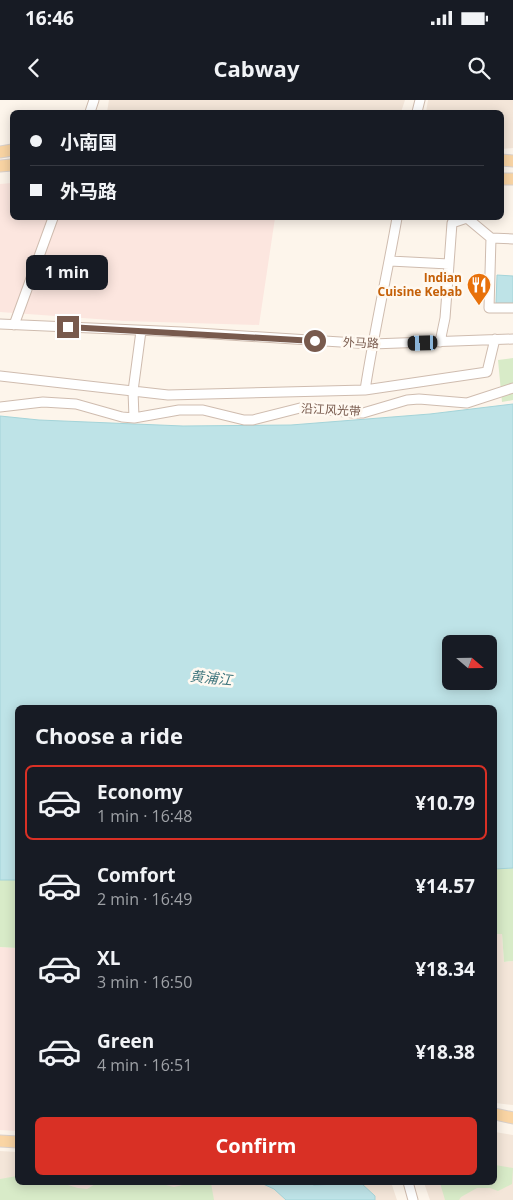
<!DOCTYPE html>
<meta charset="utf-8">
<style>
body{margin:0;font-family:"Open Sans","Noto Sans SC",sans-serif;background:#242831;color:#f1f3f6;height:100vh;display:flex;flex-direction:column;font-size:19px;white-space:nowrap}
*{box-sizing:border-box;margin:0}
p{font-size:16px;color:#9ea1a6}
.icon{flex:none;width:28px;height:28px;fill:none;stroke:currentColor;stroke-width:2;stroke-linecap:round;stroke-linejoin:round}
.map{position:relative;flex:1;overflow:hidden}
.details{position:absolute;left:15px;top:605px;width:482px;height:480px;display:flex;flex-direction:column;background:#171b24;border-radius:8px;box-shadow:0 2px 12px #0003}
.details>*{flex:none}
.hud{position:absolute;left:10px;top:10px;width:494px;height:110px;border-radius:8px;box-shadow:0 2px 12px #0003;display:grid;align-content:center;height:110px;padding:0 20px;background:#171b24}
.needle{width:32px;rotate:110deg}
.controls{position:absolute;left:442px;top:535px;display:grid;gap:10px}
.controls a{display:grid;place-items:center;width:55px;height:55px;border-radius:8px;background:#171b24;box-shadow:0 2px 12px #0003;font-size:25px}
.end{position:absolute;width:22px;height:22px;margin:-11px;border:6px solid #785a4d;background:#fff;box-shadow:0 0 0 2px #fff}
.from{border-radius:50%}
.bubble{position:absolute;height:35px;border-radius:8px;background:#171b24;box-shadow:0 2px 12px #0003;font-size:16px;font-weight:700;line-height:35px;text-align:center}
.car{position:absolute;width:15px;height:30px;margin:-15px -8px;border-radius:6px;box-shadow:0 0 4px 1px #0007;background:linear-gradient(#222 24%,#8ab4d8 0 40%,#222 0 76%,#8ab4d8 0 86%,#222 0)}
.hud b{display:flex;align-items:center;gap:18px;height:48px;font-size:19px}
.hud b+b{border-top:1px solid #363941}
.hud i{width:12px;height:12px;background:#f1f3f6}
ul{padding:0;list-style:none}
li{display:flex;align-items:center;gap:15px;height:75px;margin:0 10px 8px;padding:0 10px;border:2px solid transparent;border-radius:8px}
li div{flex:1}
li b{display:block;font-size:19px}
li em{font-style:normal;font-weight:700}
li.active{border-color:#d93025}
li>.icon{width:45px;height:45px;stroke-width:1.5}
h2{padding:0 20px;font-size:22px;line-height:60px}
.action{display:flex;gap:10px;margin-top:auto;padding:10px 20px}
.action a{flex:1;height:58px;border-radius:8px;background:#d93025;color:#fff;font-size:20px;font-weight:700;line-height:58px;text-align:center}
.status{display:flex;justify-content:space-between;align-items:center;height:35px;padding:0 25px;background:#171b24;direction:ltr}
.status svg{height:14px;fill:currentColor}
header{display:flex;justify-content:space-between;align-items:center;height:65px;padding:0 20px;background:#171b24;font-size:22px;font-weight:700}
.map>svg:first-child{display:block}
.residential{fill:#f4e6d9}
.commercial{fill:#fce6df}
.green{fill:#d8ebc8}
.water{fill:#bee3e7;stroke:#a4d4d9;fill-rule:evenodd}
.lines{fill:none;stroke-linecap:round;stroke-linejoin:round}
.minor-casing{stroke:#cfbcaf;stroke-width:11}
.major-casing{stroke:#d9d1cd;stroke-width:13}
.minor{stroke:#fff;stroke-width:9}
.major{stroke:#fad5a4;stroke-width:11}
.route{stroke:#785a4d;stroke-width:6}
.labels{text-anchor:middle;stroke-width:5;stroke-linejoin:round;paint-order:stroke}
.food-label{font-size:12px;font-weight:bold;fill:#c56008;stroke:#fff9f1;text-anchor:end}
.street-label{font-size:12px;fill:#785a4d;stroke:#fff9f1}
.water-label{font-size:14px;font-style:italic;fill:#40767d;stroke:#fff9f1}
</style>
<div class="status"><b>16:46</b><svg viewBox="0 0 49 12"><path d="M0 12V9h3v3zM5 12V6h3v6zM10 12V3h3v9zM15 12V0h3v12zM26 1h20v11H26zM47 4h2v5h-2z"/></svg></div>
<header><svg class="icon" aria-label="back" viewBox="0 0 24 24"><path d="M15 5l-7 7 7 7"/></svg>Cabway<svg class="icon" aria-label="search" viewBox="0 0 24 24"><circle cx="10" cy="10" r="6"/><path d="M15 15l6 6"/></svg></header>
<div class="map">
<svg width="513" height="1100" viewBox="0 0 513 1100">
<rect width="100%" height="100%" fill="#fdf5eb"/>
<path class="residential" d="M 109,0 L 405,0 L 401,12 L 107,12 Z
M 428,0 L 513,0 L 513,48 L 501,49 L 501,12 L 426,12 Z
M 495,834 L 502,834 L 504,862 L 513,861 L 513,1005 L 495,1003 Z
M 495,1032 L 513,1035 L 513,1100 L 430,1100 L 424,1083 L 495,1082 Z
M 0,1051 L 17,1052 L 18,1082 L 391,1082 L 397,1100 L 0,1100 Z"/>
<path class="commercial" d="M 12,83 L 12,118 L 275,118 L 259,225 L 124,221 L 0,212 L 0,84 Z
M 0,847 L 17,848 L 17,1031 L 0,1030 Z"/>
<path class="green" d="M 513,258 L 513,300 L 502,302 L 498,260 Z
M 513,768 L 513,861 L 504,862 L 502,834 L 495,834 L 495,769 Z
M 0,780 L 17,780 L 17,848 L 0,847 Z
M 495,1065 L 513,1068 L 512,1084 L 498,1091 L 490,1088 L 477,1088 L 461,1097 L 459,1100 L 445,1100 L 440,1083 L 495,1082 Z
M 17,1076 L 18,1082 L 61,1083 L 78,1088 L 87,1089 L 97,1083 L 158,1083 L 174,1087 L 187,1084 L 189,1083 L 211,1083 L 214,1100 L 0,1100 L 0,1079 Z"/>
<path class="water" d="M 497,175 L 513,176 L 513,203 L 496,203 Z
M 513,304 L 513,768 L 495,769 L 495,608 L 18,608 L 17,780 L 0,780 L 0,316 L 39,320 L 183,326 L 291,325 L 430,314 ZM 451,544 L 489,544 L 489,581 L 451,581 Z
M 305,1082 L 314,1085 L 361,1083 L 375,1096 L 375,1100 L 286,1100 L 274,1089 L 261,1083 Z"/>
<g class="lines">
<defs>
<path id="minor" d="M 90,12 L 94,0
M 417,12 L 420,0
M 467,118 L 491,138 L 489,208 L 513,208
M 491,138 L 513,139
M 390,161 L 449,164 L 452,123 L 467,118
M 0,224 L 182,232 L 372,244 L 513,239
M 14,225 L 53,118
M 440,242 L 445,218 L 449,164
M 0,276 L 168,295 L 365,290 L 487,272 L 495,239
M 365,290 C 374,232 387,175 397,118
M 0,307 L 43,302 L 76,304 L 122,317 L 134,318 L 179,310 L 203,310 L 244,320 L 253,320 L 304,307 L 353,313 L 363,313 L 407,300 L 419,299 L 467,303 L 513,288
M 134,318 L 133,291 L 141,231
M 408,1082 L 413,1100"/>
<path id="major" d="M 0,52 L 12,50
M 501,60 L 513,61
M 0,66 L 12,65
M 501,79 L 513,79
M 495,1014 L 513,1018
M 0,1041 L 18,1042"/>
</defs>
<use href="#minor" class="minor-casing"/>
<use href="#major" class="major-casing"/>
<use href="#minor" class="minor"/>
<use href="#major" class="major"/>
</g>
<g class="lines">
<path class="route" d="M 68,227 L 315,241"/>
</g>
<defs>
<symbol id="restaurant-pin" viewBox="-11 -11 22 30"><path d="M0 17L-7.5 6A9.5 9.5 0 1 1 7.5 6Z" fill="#e8710a" stroke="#fff9f1"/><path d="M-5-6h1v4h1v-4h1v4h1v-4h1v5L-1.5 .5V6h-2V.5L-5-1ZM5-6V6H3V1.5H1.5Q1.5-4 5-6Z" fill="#fff"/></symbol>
</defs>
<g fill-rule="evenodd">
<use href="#restaurant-pin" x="465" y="171" width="28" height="38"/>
</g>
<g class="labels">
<g class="food-label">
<text x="462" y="182">Indian<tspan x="462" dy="14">Cuisine Kebab</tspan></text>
</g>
<g class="street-label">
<text transform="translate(361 243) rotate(2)" y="4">外马路</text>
<text transform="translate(331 310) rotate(3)" y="4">沿江风光带</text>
</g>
<g class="water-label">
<text transform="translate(211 578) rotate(6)" y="5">黄浦江</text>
</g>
</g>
</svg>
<div class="controls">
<a><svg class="needle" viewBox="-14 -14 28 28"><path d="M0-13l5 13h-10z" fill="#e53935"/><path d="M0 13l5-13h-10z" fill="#9ea1a6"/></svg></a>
</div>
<i class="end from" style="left:315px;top:241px"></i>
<i class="end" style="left:68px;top:227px"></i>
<div class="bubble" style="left:26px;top:155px;width:82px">1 min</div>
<i class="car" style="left:423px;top:243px;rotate:268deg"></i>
<div class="hud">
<b><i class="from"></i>小南国</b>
<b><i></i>外马路</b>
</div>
<section class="details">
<h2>Choose a ride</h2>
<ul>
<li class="active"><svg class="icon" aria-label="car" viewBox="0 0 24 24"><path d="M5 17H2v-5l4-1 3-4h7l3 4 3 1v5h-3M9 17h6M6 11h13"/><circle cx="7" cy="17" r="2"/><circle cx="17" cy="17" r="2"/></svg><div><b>Economy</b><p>1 min · 16:48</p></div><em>¥10.79</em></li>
<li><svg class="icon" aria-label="car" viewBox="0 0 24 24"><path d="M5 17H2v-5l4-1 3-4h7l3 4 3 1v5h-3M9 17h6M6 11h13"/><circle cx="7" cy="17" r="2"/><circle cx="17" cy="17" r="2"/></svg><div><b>Comfort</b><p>2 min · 16:49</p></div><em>¥14.57</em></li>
<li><svg class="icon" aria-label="car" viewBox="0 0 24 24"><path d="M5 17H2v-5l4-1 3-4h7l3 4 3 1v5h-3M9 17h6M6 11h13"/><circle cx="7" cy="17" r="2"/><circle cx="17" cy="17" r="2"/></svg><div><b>XL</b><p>3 min · 16:50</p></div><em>¥18.34</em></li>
<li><svg class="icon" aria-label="car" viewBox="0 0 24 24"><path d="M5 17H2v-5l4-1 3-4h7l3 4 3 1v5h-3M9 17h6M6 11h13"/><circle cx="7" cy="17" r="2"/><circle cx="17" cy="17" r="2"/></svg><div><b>Green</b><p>4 min · 16:51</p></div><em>¥18.38</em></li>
</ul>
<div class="action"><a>Confirm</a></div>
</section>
</div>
